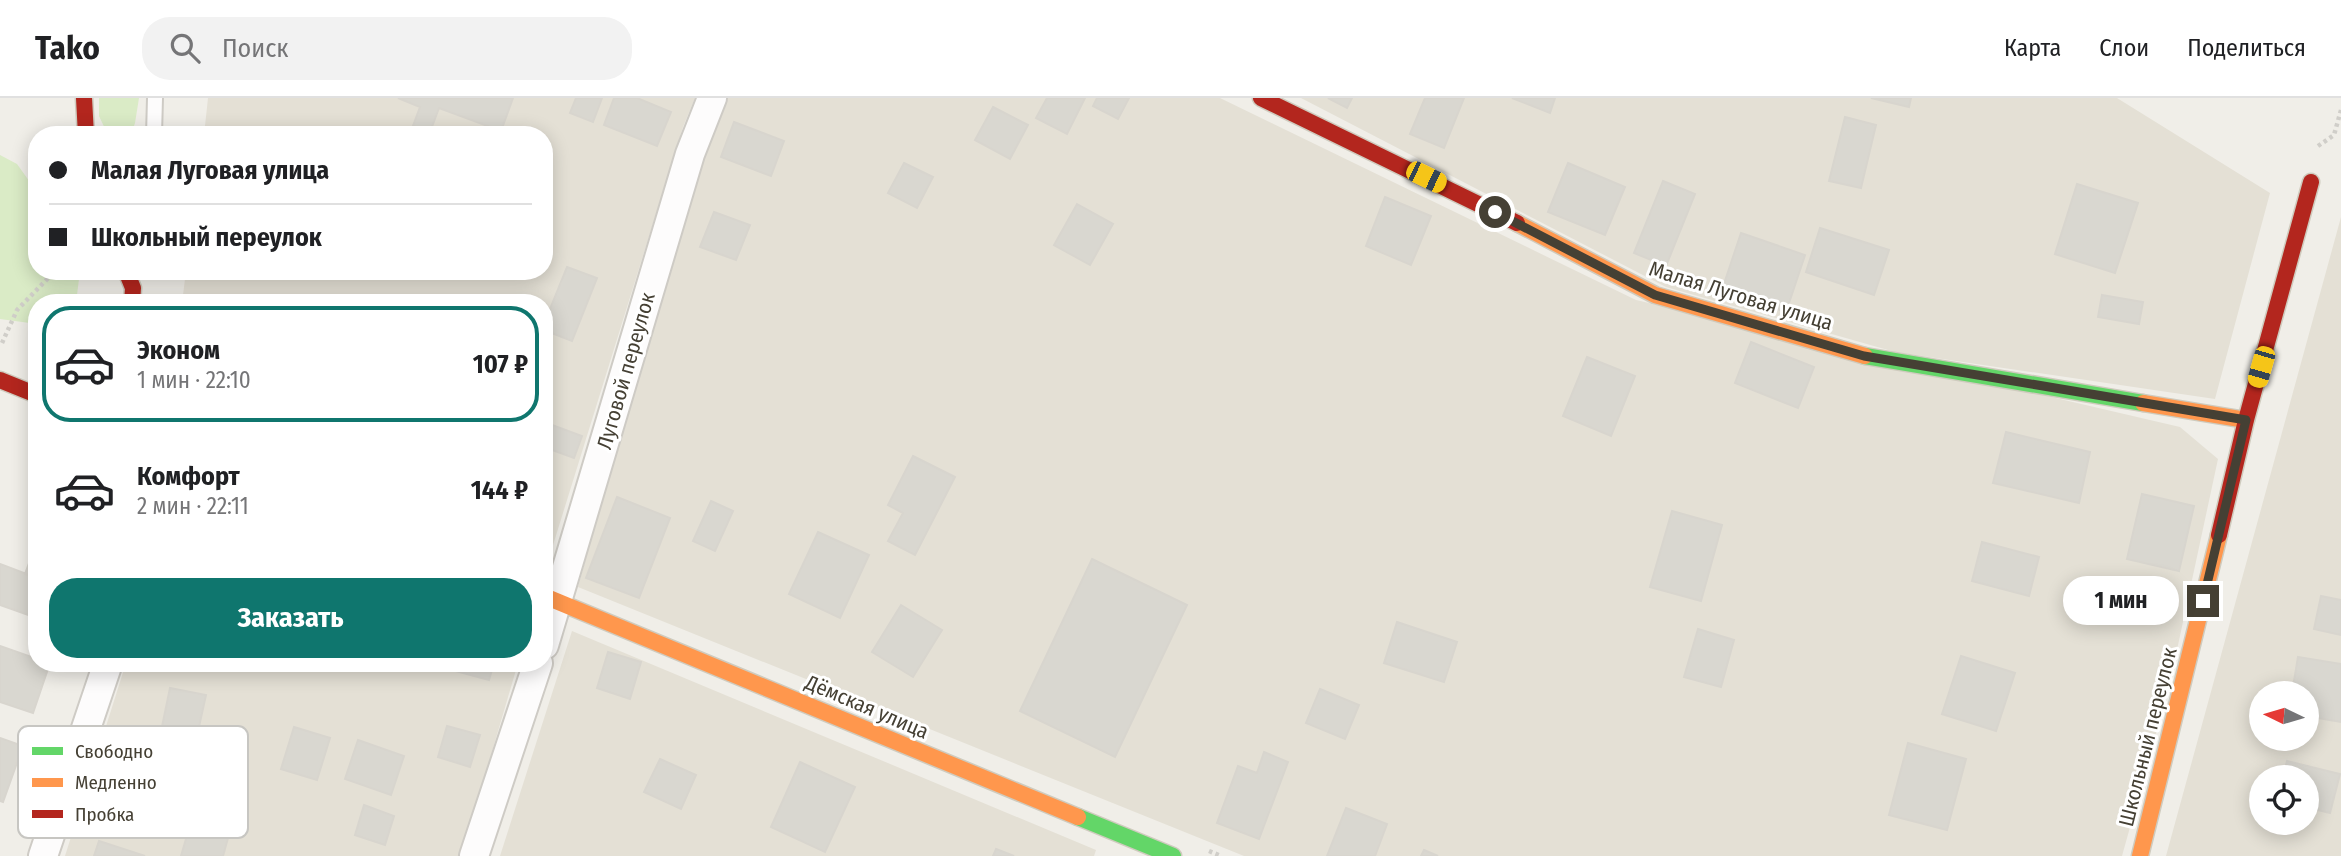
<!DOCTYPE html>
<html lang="ru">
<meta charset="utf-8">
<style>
body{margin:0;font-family:"Fira Sans Condensed",sans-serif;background:#f2f2f2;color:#202124;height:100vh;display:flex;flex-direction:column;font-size:26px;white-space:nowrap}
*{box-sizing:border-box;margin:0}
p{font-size:23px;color:#757577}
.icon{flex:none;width:38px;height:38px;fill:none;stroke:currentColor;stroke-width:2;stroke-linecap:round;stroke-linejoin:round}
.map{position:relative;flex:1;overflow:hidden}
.panel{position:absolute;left:28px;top:196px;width:525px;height:378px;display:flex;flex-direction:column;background:#fff;border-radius:28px;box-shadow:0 4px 18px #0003}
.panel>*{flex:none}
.hud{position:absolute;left:28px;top:28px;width:525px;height:154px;border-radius:28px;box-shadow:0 4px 18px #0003;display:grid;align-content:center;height:154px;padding:0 21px;background:#fff}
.needle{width:46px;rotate:275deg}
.buttons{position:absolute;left:2249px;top:583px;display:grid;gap:14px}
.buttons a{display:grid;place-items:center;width:70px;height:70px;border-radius:50%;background:#fff;box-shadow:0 4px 18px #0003;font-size:35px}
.end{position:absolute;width:32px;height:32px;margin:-16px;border:9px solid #454034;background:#fff;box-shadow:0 0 0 4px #fff}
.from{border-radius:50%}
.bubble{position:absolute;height:49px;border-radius:24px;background:#fff;box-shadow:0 4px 18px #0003;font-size:23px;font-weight:700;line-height:49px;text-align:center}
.car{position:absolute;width:21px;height:42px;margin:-21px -10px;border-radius:9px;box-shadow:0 0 5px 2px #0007;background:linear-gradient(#f5c518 24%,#345 0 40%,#f5c518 0 76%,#345 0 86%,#f5c518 0)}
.hud b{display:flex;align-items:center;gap:24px;height:66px;font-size:26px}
.hud b+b{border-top:2px solid #e0e0e0}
.hud i{width:18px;height:18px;background:#202124}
ul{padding:12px 0 0;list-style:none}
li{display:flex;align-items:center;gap:21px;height:116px;margin:0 14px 10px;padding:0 7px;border:4px solid transparent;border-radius:28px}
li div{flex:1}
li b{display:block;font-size:26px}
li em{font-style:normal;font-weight:700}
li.selected{border-color:#0f766e}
li>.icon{width:63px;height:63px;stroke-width:1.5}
.button{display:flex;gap:14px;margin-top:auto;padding:14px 21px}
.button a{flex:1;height:80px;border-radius:28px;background:#0f766e;color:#fff;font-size:28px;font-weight:700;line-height:80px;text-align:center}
header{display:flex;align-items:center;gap:42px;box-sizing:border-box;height:98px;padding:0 35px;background:#fff;border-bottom:2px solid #e0e0e0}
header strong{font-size:33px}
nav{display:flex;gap:38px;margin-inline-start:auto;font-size:24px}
.search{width:490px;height:63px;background:#f2f2f2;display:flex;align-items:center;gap:18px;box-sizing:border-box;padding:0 24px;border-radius:28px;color:#757577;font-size:26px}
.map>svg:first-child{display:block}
.residential{fill:#e4e0d5;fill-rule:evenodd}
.green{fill:#daebc6}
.building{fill:#d9d7d0;stroke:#d8d5ce;stroke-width:2}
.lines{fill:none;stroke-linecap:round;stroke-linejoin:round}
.lane-casing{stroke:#cecbc5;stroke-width:18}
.street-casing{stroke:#cecbc5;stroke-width:32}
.fast-casing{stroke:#cfcbbe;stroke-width:19}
.slow-casing{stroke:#cfcbbe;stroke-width:19}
.jam-casing{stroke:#cfcbbe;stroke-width:19}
.path{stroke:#d0cec9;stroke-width:4.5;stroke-dasharray:3.5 3.5;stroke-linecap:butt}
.lane{stroke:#fdfcfc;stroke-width:14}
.street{stroke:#fdfcfc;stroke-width:28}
.fast{stroke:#63d668;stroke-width:16}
.slow{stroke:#ff974d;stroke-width:16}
.jam{stroke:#b3261e;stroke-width:16}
.route{stroke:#454034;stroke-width:9}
.labels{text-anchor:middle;stroke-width:6;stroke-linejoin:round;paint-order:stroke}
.street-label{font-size:21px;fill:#454034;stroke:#fff}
.key{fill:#fff;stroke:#c7c6c2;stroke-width:2}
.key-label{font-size:19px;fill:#454034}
</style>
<header>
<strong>Tako</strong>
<div class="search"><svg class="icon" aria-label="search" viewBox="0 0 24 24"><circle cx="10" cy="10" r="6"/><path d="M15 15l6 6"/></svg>Поиск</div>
<nav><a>Карта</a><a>Слои</a><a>Поделиться</a></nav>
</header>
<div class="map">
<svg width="2341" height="758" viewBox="0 0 2341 758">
<rect width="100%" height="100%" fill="#f0eee8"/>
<path class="residential" d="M 208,0 L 695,0 L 683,29 L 549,460 L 544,458 L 544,205 L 182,205 L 186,173 L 544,173 L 544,37 L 204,37 Z
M 728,0 L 1220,0 L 1636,202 L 2180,329 L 2218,361 L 2169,589 L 2122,758 L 1244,758 L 578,489 L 675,137 Z
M 1301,0 L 2117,0 L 2270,95 L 2215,301 L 1895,254 L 1666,189 Z
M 2341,119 L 2341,758 L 2166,758 ZM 2261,595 L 2306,595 L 2306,640 L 2261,640 ZM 2261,679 L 2306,679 L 2306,724 L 2261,724 Z
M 572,533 L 1096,752 L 1094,758 L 500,758 Z
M 126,565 L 518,565 L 472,722 L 459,758 L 65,758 Z"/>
<path class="green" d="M 99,0 L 139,0 L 135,25 L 131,37 L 108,37 L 99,18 Z
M 0,57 L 17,66 L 37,94 L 37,173 L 80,173 L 76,205 L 37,205 L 37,226 L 0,221 Z"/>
<path class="building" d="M 398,0 L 513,0 L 501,33 L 439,10 L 430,34 L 413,28 L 420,9 Z
M 576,0 L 602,0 L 593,24 L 570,15 Z
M 614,0 L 637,0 L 671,14 L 657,48 L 604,27 Z
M 1047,0 L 1085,0 L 1067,36 L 1036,20 Z
M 1097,0 L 1129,0 L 1118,21 L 1093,8 Z
M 1328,0 L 1352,0 L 1347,10 Z
M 1425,0 L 1464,0 L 1444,50 L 1410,36 Z
M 1512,0 L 1555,0 L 1550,15 Z
M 1871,0 L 1911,0 L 1909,9 Z
M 993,9 L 1028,27 L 1010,61 L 975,42 Z
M 1845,19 L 1876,27 L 1861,90 L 1829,83 Z
M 734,24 L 784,43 L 771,78 L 721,59 Z
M 904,65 L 933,79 L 917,110 L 888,95 Z
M 1568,65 L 1625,89 L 1605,137 L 1548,114 Z
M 1663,83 L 1695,96 L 1666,168 L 1634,155 Z
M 2077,86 L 2138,105 L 2115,175 L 2055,156 Z
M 1385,99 L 1431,118 L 1411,167 L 1366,148 Z
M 1077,106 L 1113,126 L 1090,167 L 1054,147 Z
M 714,114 L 750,127 L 736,162 L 700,149 Z
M 1820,130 L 1889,152 L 1874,197 L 1806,174 Z
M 1741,135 L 1805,157 L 1786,214 L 1722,192 Z
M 567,169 L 597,180 L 572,243 L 544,232 L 544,226 Z
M 2102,197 L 2143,204 L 2139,226 L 2098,219 Z
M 1751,244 L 1814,269 L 1798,310 L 1735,285 Z
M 1587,259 L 1635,278 L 1611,338 L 1563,318 Z
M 544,324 L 582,338 L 574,360 L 544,349 Z
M 2006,334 L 2090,354 L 2079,405 L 1993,385 Z
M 913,358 L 955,379 L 915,457 L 888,443 L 903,415 L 888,407 Z
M 2142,396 L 2194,408 L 2179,473 L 2127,461 Z
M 617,399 L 670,420 L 639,500 L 586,480 Z
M 711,403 L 733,413 L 715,453 L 693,443 Z
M 1672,413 L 1722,427 L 1701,503 L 1650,489 Z
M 818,434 L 869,457 L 840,520 L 789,496 Z
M 37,444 L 37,480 L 25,476 Z
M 1982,444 L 2039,459 L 2029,498 L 1972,483 Z
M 1092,461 L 1187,507 L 1115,659 L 1020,613 Z
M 0,466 L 37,480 L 37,520 L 0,507 Z
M 2321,498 L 2341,502 L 2341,537 L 2314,531 Z
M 901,507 L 942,532 L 913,579 L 872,554 Z
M 1397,524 L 1457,544 L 1444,584 L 1384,565 Z
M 1698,531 L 1734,542 L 1721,589 L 1684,579 Z
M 0,548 L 37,561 L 37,565 L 50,565 L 33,615 L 0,604 Z
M 608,554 L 641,564 L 630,601 L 597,590 Z
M 1961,558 L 2015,575 L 1996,633 L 1942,616 Z
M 2298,559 L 2341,566 L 2341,624 L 2306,618 L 2306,595 L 2292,595 Z
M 442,565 L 494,565 L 489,582 L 441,569 Z
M 170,590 L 206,597 L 193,656 L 158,648 Z
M 1320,591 L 1359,607 L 1345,641 L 1306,625 Z
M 447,628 L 480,637 L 470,669 L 438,659 Z
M 294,629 L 330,640 L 317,682 L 281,671 Z
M 0,640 L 23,648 L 3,704 L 0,703 Z
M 358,642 L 404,658 L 391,697 L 345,681 Z
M 1908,645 L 1966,661 L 1947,732 L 1889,717 Z
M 1264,654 L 1288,664 L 1259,741 L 1217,725 L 1238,668 L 1257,675 Z
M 660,661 L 696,677 L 681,711 L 644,694 Z
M 2287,663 L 2340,676 L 2330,715 L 2306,709 L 2306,679 L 2283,679 Z
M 800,664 L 855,689 L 825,754 L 771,729 Z
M 202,686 L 240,697 L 223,758 L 181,758 Z
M 364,707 L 394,718 L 385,747 L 355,737 Z
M 1346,710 L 1387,726 L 1375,758 L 1327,758 Z
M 99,743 L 145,758 L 94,758 Z
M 996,751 L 1014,758 L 993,758 Z
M 1424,752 L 1438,758 L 1421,758 Z"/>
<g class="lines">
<defs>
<path id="lane" d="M 154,37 L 155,0"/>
<path id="street" d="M 544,547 L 690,56 L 712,0
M 43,758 L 108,565
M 474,758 L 538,565"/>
<path id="fast" d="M 1865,258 L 2143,305
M 1078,719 L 1173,758"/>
<path id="slow" d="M 1517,125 L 1655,197 L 1865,258
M 2143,305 L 2246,322
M 544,498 L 1078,719
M 2140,758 L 2219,437"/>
<path id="jam" d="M 84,0 L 86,37
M 1261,0 L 1517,125
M 126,173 L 133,190 L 132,205
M 0,282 L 37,297
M 2219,437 L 2246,322 L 2311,84"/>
</defs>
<use href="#lane" class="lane-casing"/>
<use href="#street" class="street-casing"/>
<use href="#fast" class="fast-casing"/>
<use href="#slow" class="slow-casing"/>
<use href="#jam" class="jam-casing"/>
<path class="path" d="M 2318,48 L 2334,37 L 2341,12
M 2,245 L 17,212 L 55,173
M 1209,753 L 1221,758"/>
<use href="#lane" class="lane"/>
<use href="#street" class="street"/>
<use href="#fast" class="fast"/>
<use href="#slow" class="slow"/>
<use href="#jam" class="jam"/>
</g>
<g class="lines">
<path class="route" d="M 1495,114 L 1655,197 L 1864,258 L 2246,322 L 2203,503"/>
</g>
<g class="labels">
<g class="street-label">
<text transform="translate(1741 198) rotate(17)" y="7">Малая Луговая улица</text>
<text transform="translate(626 273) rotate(-74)" y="7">Луговой переулок</text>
<text transform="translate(867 609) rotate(23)" y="7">Дёмская улица</text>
<text transform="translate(2148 639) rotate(-76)" y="7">Школьный переулок</text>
</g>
</g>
<rect x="18" y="628" width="230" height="112" rx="10" class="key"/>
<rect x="32" y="649" width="31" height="8" fill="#63d668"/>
<rect x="32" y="680" width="31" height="9" fill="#ff974d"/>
<rect x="32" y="712" width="31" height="8" fill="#b3261e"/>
<g class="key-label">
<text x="75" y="660">Свободно</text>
<text x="75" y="691">Медленно</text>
<text x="75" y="723">Пробка</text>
</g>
</svg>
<div class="buttons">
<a><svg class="needle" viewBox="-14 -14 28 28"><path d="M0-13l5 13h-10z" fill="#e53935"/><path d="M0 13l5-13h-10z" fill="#757577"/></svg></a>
<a><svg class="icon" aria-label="locate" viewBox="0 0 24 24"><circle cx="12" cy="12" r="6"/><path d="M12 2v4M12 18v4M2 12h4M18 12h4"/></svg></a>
</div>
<i class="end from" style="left:1495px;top:114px"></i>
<i class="end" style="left:2203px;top:503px"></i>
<div class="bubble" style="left:2063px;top:478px;width:116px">1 мин</div>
<i class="car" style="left:1426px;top:79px;rotate:116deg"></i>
<i class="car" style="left:2261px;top:269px;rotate:196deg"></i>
<div class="hud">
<b><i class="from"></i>Малая Луговая улица</b>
<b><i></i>Школьный переулок</b>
</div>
<section class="panel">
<ul>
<li class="selected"><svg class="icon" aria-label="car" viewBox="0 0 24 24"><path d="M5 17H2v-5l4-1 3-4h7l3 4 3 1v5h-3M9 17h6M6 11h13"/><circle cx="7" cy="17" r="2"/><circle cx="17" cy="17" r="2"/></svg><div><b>Эконом</b><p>1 мин · 22:10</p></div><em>107 ₽</em></li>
<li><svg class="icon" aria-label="car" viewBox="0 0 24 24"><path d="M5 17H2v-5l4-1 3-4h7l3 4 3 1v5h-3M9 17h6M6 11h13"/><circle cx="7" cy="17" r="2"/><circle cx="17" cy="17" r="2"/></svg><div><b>Комфорт</b><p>2 мин · 22:11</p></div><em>144 ₽</em></li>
</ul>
<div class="button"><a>Заказать</a></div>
</section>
</div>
